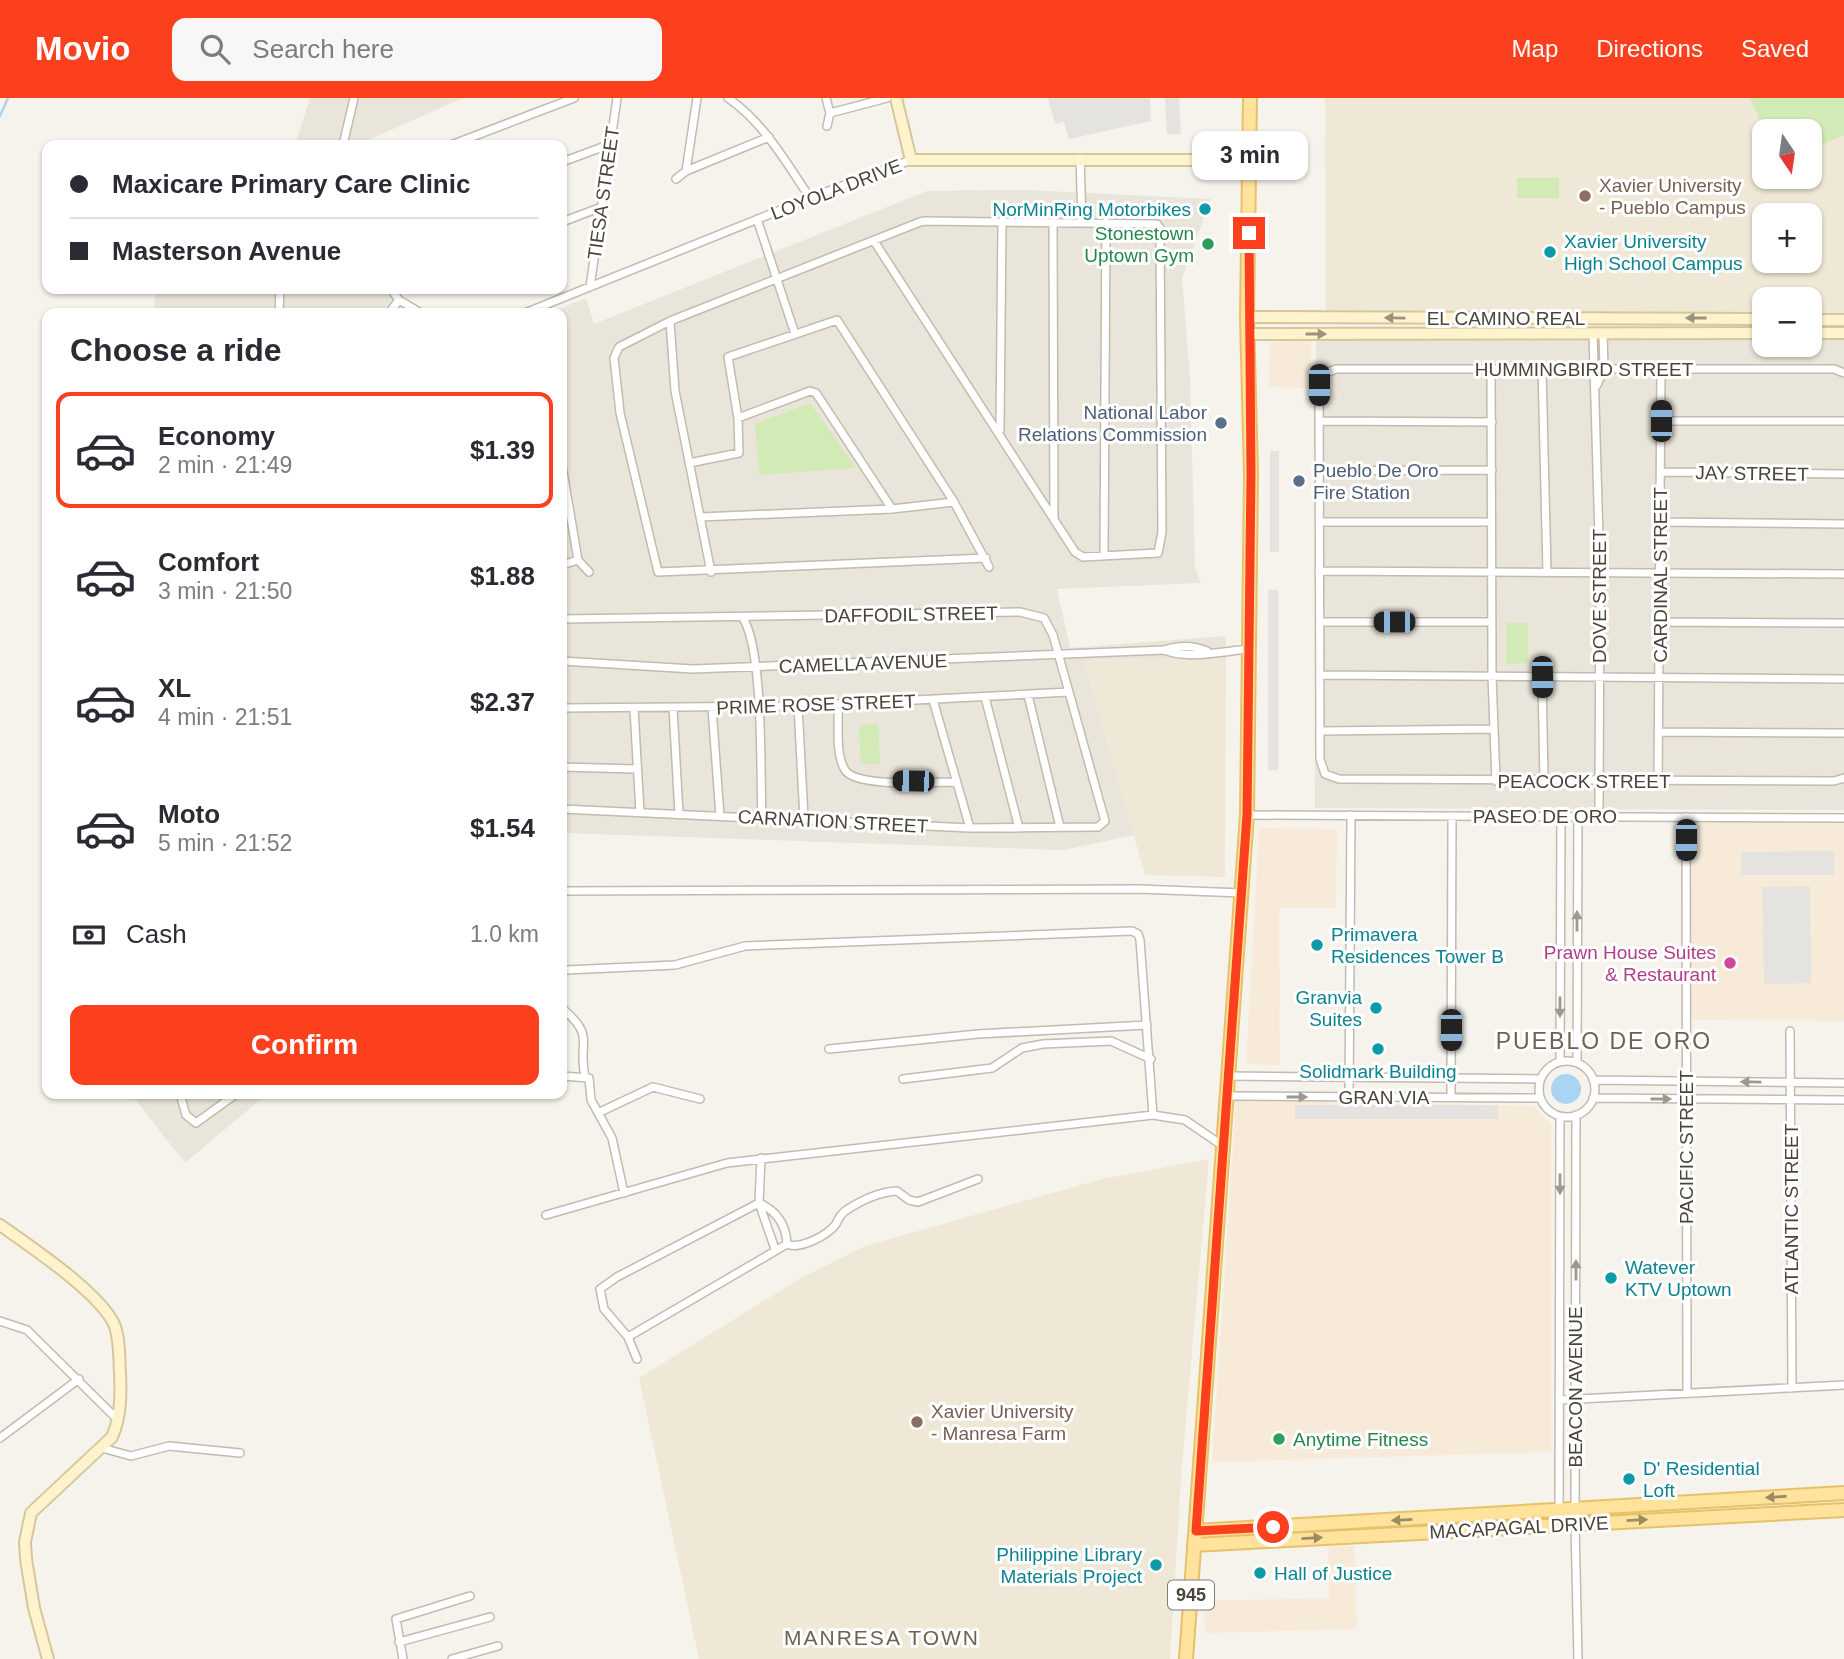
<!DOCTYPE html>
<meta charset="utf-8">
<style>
body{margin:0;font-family:Arial,sans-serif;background:#f7f7f7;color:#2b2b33;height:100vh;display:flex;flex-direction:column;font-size:26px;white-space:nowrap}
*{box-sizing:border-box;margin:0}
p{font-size:23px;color:#7c7c81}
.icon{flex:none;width:38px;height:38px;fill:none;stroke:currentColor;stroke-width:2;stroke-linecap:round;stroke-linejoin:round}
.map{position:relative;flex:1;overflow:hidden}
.side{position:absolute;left:42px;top:210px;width:525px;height:791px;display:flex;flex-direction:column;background:#fff;border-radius:14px;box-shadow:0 2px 5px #0004}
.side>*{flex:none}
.guide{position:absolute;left:42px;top:42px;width:525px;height:154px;border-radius:14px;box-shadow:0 2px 5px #0004;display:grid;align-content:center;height:154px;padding:0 28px;background:#fff}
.needle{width:46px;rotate:167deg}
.fabs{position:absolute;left:1752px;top:21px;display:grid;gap:14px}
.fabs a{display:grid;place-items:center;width:70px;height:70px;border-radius:14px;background:#fff;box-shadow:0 2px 5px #0004;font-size:35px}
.end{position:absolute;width:32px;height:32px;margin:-16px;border:9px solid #fc3f1d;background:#fff;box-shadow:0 0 0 4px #fff}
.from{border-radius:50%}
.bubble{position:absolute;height:49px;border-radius:14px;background:#fff;box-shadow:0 2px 5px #0004;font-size:23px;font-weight:700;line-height:49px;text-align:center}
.car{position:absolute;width:21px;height:42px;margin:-21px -10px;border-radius:9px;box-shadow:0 0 5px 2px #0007;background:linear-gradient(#222 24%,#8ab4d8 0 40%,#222 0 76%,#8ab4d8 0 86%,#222 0)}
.guide b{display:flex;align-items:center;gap:24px;height:66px;font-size:26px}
.guide b+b{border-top:2px solid #e1e1e2}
.guide i{width:18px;height:18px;background:#2b2b33}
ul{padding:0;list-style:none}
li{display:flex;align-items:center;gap:21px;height:116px;margin:0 14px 10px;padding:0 14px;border:4px solid transparent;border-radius:14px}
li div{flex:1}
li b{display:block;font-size:26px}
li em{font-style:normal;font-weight:700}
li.current{border-color:#fc3f1d}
li>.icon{width:63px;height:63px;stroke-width:1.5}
h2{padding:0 28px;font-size:32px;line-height:84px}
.pay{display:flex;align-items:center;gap:18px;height:77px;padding:0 28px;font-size:26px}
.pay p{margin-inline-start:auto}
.primary-button{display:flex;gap:14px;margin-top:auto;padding:14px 28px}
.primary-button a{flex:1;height:80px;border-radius:14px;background:#fc3f1d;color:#fff;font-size:28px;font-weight:700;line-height:80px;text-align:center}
header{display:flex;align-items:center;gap:42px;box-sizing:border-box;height:98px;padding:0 35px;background:#fc3f1d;color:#fff}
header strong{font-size:33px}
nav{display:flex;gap:38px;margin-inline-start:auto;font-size:24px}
.search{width:490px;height:63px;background:#f7f7f7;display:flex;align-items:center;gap:18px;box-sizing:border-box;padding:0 24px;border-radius:14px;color:#7c7c81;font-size:26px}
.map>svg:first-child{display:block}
.residential{fill:#eae5da}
.commercial{fill:#f7ead8}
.education{fill:#efe8d6;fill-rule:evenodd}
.green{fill:#d2eab5}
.parking{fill:#e5e3e0}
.water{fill:#a9d4f2}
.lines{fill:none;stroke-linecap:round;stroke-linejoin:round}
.stream{stroke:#a9d4f2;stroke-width:2.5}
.street-casing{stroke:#c2bbae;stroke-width:10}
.secondary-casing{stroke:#d6c79b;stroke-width:14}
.primary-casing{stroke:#e6c16a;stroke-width:16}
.street{stroke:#fff;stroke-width:7}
.secondary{stroke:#fff3cd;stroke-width:10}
.primary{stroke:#ffe39c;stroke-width:12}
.oneway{fill:#9c937c}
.oneway2{fill:#9c9892}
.oneway3{fill:#9c8c66}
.route{stroke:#fc3f1d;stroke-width:9}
.education-dot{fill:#8d6e63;stroke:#fff;stroke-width:2.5}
.culture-dot{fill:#0f9aa8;stroke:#fff;stroke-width:2.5}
.leisure-dot{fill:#2e9e5b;stroke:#fff;stroke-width:2.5}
.service-dot{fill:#5c6f8a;stroke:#fff;stroke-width:2.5}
.hotel-dot{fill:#d1479c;stroke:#fff;stroke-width:2.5}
.labels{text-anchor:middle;stroke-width:6;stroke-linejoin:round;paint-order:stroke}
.shield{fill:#fff;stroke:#817c74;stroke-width:2}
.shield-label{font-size:18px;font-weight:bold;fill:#4b4439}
.education-label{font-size:19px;fill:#785e54;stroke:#fff;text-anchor:start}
.street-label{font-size:19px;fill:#4b4439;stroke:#fff}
.culture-label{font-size:19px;fill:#0d838f;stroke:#fff;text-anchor:start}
.leisure-label{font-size:19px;fill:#27864d;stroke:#fff;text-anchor:end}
.service-label{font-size:19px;fill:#4e5e75;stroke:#fff;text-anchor:end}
.hotel-label{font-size:19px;fill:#b23c85;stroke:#fff;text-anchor:end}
.neighbourhood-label{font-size:21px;letter-spacing:2px;fill:#6e6250;stroke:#fff}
.quarter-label{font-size:23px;letter-spacing:2px;fill:#6e6250;stroke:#fff}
</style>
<header>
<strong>Movio</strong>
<div class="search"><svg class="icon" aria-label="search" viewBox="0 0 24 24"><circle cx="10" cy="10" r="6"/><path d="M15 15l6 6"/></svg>Search here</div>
<nav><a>Map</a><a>Directions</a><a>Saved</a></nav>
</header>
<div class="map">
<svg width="1844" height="1561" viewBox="0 0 1844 1561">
<rect width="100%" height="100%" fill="#f6f3ec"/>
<path class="residential" d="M 310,0 L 463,0 L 357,47 L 295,47 Z
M 1027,92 L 1211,101 L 1182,180 L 1190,281 L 1195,469 L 1201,485 L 1057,491 L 1070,550 L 1226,538 L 1226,560 L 1084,562 L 1134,737 L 1063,752 L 562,735 L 562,215 L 550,215 L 586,200 L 594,226 L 927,93 Z
M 155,191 L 395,191 L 398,196 L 428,215 L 154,215 Z
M 1316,239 L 1764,239 L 1764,247 L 1810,247 L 1810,239 L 1844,239 L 1844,712 L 1315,710 Z
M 131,996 L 267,996 L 185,1065 Z"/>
<path class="commercial" d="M 1311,242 L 1310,290 L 1269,289 L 1270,244 Z
M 1691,724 L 1844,724 L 1844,923 L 1690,922 Z
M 1259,730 L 1337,731 L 1336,810 L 1279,810 L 1280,967 L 1246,966 Z
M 1236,1002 L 1534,1008 L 1551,1027 L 1551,1354 L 1212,1364 Z
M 1355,1448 L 1357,1531 L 1205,1535 L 1204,1503 L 1329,1500 L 1328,1449 Z"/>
<path class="education" d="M 1325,0 L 1844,0 L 1844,216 L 1810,216 L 1810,201 L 1764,201 L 1764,215 L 1326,213 ZM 1764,33 L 1810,33 L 1810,79 L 1764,79 ZM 1764,117 L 1810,117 L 1810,163 L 1764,163 Z
M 1226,560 L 1225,779 L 1145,777 L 1084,562 Z
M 1209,1061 L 1182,1367 L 1170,1561 L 699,1561 L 639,1280 L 801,1180 L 865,1148 L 1102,1081 Z"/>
<path class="green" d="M 1750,0 L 1844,0 L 1844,37 L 1826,45 L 1810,46 L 1810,33 L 1765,33 Z
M 1517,80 L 1559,80 L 1559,100 L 1517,100 Z
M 810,305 L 856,370 L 759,377 L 755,326 Z
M 1506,525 L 1528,525 L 1528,565 L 1506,566 Z
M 878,626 L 880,666 L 861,666 L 859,627 Z"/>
<path class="parking" d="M 1048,0 L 1150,0 L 1151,23 L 1069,41 L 1064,24 L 1055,26 Z
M 1165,0 L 1179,0 L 1181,36 L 1167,36 Z
M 1270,353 L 1279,353 L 1279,454 L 1270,454 Z
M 1268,492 L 1278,492 L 1278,672 L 1268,672 Z
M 1834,753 L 1834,777 L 1741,777 L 1741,754 Z
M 1810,788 L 1811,885 L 1764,886 L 1762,789 Z
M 1295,1007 L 1498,1007 L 1498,1021 L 1295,1021 Z"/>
<path class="water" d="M1551 991a15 15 0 1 1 30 0a15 15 0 1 1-30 0Z"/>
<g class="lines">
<path class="stream" d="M 0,18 L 8,0"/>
<defs>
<path id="street" d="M 728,0 C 764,25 786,64 810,100
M 826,0 L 830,15
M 827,28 L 830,15 L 887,0
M 343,47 L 354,0
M 451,47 L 574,0
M 1080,60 L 1082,124
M 562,64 L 608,47
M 686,73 L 697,0
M 676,81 L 686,73 L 769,39
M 757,121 L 795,236
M 562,124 L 599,110
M 1053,125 L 1054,422
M 874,143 L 1075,454 L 1083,459 L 1158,455 L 1162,434 L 1160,130 L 1157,126 L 925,123 L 920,124 L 670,223 L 619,249 L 614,260 L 620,315 L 658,474 L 986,460
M 590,189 L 617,0
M 391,191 L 399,202 L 421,215
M 279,215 L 280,191
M 389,215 L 399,202
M 525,215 L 810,100 L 911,62
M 670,223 L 675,293 L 711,474
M 1593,236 L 1600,474 L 1599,708
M 1491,271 L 1492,578 L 1496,683
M 1542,271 L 1547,474
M 1844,275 L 1834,271 L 1336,271 L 1324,276 L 1319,287 L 1320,661 L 1325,676 L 1339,681 L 1834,683 L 1844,680
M 1597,287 L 1604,271 L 1603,235
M 738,320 L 810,293 L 816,295 L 892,411
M 1319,323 L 1492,324
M 1661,323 L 1844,323
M 1000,332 L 1002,123
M 689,365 L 739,355 L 738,320 L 728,259 L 837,222 L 954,404 L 989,469
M 562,368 L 578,462 L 589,474
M 1319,373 L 1492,372
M 1661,374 L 1844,376
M 700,419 L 892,411 L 954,404
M 1320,424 L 1491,424
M 1661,424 L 1844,426
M 1104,458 L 1106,124
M 562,467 L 578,462
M 1319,473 L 1844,476
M 743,520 C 764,554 760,675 762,720
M 562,521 L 1020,514 L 1044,520 L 1053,537 L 1105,723 L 1098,729 L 970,730 L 562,711
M 1320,524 L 1492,524
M 1661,524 L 1844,525
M 1164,552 C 1188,562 1223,553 1250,551
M 562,563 L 693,571 L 1164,552 C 1179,547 1193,547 1207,553
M 1320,577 L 1844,581
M 1542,580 L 1544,683
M 1028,597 L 1060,729
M 985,599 L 1019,730
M 933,602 L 970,730
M 838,607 C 839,625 835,656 845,672 C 856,690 935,684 957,684
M 798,608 L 804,720
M 562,610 L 798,608 L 1069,594
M 673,610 L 679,716
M 712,610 L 720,718
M 634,611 L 640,714
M 1320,633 L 1494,631
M 1659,634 L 1844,635
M 562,669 L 636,671
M 1658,684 L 1661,271
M 1247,717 L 1844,720
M 1686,719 L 1687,1294
M 562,793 L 1139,791 L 1242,795
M 566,872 L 675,867 L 745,848 L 1132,833 L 1138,836 L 1140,842 L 1153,1017
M 562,910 C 597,940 577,943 585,979
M 1790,933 L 1792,1290
M 829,951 L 978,936 L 1147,927
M1539 991a28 28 0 1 1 56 0a28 28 0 1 1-56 0Z
M 1560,964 L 1561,719
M 1577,965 L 1578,719
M 562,978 L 589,980 L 591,1002 L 612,1040 L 624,1095
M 1230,978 L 1540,981
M 903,981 L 992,970 L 1022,950 L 1043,946 L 1111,943 L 1151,961
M 1593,982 L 1844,985
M 180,996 L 186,1017 L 196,1025 L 236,996
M 1228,998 L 1540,1000
M 1349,999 L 1351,717
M 1451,999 L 1452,718
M 1593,1000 L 1844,1002
M 600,1014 L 653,989 L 700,1001
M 1576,1017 L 1575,1426 L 1578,1561
M 759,1105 L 775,1151
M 546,1117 L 727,1065 L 1153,1017 L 1185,1022 L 1223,1048
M 787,1146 C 800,1152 828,1137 836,1126 C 839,1120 839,1118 845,1113 C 860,1103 879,1094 897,1093 L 909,1102 L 918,1104 L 978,1081
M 0,1223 L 27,1232 L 118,1322
M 628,1239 L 787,1146 C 786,1127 777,1113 759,1105
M 637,1261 L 628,1239 L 604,1211 L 600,1191 L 617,1179 L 759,1105 L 761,1060
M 1560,1302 L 1844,1287
M 0,1340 L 79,1281
M 102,1350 L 131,1358 L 169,1348 L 240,1355
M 1559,1426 L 1560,1018
M 399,1544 L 490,1519
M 403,1561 L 396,1521 L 470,1498
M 452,1561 L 498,1548"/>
<path id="secondary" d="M 896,0 L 911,62 L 1249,62
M 1247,219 L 1764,221
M 1810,222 L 1844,222
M 1810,235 L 1844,235
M 1248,236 L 1764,235
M 0,1127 C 31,1149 99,1194 114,1226 C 120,1241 119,1259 120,1275 C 121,1296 121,1319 112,1339 L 31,1415 L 25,1444 L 26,1461 L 34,1510 L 48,1561"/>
<path id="primary" d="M 1196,1433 L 1844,1395
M 1194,1447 L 1844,1412
M 1186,1561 L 1247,717 L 1251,376 L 1247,219 L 1250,0"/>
</defs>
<use href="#street" class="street-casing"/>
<use href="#secondary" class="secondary-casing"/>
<use href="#primary" class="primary-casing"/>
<use href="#street" class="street"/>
<use href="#secondary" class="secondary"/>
<use href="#primary" class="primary"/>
</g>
<defs><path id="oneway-solid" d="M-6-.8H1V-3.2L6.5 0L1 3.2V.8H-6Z" transform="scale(1.75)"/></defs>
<g class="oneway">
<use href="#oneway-solid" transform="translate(1395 220) rotate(-179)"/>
<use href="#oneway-solid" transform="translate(1696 220) rotate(-180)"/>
<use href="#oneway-solid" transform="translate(1316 236)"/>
</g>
<g class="oneway2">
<use href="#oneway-solid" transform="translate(1577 823) rotate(-90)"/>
<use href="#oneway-solid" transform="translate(1560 909) rotate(90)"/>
<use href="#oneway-solid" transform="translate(1751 984) rotate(-179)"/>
<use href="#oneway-solid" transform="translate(1297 999)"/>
<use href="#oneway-solid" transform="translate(1661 1001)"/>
<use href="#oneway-solid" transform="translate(1560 1086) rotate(90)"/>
<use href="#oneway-solid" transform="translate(1576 1172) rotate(-90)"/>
</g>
<g class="oneway3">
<use href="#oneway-solid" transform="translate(1776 1399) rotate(176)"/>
<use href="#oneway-solid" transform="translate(1402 1422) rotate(177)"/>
<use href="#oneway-solid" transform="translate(1637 1422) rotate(-3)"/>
<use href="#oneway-solid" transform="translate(1312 1440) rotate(-3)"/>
</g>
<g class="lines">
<path class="route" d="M 1249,135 L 1251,376 L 1247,717 L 1196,1433 L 1273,1429"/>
</g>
<g class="education-dot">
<circle cx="1585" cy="98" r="7"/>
<circle cx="917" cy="1324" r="7"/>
</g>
<g class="culture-dot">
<circle cx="1205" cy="111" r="7"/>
<circle cx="1550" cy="154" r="7"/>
<circle cx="1317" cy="847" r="7"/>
<circle cx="1376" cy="910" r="7"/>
<circle cx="1378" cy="951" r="7"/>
<circle cx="1611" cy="1180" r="7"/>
<circle cx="1629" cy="1381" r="7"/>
<circle cx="1156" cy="1467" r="7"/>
<circle cx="1260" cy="1475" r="7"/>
</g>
<g class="leisure-dot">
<circle cx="1208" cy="146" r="7"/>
<circle cx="1279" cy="1341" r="7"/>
</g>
<g class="service-dot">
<circle cx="1221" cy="325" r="7"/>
<circle cx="1299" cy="383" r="7"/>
</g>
<circle class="hotel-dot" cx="1730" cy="865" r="7"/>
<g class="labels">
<rect class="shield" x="1168" y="1482.5" width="46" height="29" rx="5"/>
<g class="shield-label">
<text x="1191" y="1503">945</text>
</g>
<g class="education-label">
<text x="1599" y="94">Xavier University<tspan x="1599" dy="22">- Pueblo Campus</tspan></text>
<text x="931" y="1320">Xavier University<tspan x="931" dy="22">- Manresa Farm</tspan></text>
</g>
<g class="street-label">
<text transform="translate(836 91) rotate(-21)" y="7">LOYOLA DRIVE</text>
<text transform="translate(603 95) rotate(-82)" y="7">TIESA STREET</text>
<text x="1506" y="227">EL CAMINO REAL</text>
<text x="1584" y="278">HUMMINGBIRD STREET</text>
<text transform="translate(1752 375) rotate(1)" y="7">JAY STREET</text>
<text transform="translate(1660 477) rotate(-90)" y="7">CARDINAL STREET</text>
<text transform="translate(1599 498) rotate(-90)" y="7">DOVE STREET</text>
<text transform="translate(911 516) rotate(-1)" y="7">DAFFODIL STREET</text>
<text transform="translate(863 565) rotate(-2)" y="7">CAMELLA AVENUE</text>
<text transform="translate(816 606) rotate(-2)" y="7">PRIME ROSE STREET</text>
<text x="1584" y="690">PEACOCK STREET</text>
<text x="1545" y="725">PASEO DE ORO</text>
<text transform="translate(833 723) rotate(3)" y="7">CARNATION STREET</text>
<text x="1384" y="1006">GRAN VIA</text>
<text transform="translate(1686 1049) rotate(-90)" y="7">PACIFIC STREET</text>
<text transform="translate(1791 1111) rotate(-90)" y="7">ATLANTIC STREET</text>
<text transform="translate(1575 1289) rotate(-90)" y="7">BEACON AVENUE</text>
<text transform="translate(1519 1429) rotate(-3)" y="7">MACAPAGAL DRIVE</text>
</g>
<g class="culture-label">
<text x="1191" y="118" text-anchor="end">NorMinRing Motorbikes</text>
<text x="1564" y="150">Xavier University<tspan x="1564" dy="22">High School Campus</tspan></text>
<text x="1331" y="843">Primavera<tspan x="1331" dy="22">Residences Tower B</tspan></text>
<text x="1362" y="906" text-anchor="end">Granvia<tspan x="1362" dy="22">Suites</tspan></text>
<text x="1378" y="980" text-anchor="middle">Solidmark Building</text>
<text x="1625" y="1176">Watever<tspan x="1625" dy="22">KTV Uptown</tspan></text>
<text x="1643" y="1377">D' Residential<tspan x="1643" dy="22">Loft</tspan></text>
<text x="1142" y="1463" text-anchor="end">Philippine Library<tspan x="1142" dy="22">Materials Project</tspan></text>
<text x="1274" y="1482">Hall of Justice</text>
</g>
<g class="leisure-label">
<text x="1194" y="142">Stonestown<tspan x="1194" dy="22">Uptown Gym</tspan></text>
<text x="1293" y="1348" text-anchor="start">Anytime Fitness</text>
</g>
<g class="service-label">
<text x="1207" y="321">National Labor<tspan x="1207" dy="22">Relations Commission</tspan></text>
<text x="1313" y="379" text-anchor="start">Pueblo De Oro<tspan x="1313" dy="22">Fire Station</tspan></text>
</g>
<g class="hotel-label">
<text x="1716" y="861">Prawn House Suites<tspan x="1716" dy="22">&amp; Restaurant</tspan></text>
</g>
<g class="neighbourhood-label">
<text x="882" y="1547">MANRESA TOWN</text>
</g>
<g class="quarter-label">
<text x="1604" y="951">PUEBLO DE ORO</text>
</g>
</g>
</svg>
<div class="fabs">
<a><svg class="needle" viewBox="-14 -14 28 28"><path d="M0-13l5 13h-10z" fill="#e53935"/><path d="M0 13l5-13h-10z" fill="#7c7c81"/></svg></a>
<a>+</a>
<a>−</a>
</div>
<i class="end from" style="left:1273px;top:1429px"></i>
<i class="end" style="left:1249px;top:135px"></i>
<div class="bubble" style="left:1192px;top:33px;width:116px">3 min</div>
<i class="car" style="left:1319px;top:287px;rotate:180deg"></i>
<i class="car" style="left:1661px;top:323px;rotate:0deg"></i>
<i class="car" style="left:1394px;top:524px;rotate:270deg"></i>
<i class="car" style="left:1542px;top:579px;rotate:179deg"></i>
<i class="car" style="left:913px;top:683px;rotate:271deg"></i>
<i class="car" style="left:1686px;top:742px;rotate:180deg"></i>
<i class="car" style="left:1451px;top:932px;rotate:180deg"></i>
<div class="guide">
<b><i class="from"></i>Maxicare Primary Care Clinic</b>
<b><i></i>Masterson Avenue</b>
</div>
<section class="side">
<h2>Choose a ride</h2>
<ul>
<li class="current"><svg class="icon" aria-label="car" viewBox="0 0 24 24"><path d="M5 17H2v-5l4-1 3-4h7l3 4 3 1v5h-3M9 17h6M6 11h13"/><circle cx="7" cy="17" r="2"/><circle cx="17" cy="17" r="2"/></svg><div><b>Economy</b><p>2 min · 21:49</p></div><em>$1.39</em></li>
<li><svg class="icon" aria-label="car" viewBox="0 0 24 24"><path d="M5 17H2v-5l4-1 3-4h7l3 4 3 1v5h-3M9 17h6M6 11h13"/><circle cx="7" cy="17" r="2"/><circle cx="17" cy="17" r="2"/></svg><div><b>Comfort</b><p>3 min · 21:50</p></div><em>$1.88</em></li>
<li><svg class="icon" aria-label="car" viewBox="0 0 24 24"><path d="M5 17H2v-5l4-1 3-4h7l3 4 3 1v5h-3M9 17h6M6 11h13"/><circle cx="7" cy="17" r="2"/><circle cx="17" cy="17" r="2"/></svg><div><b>XL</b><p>4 min · 21:51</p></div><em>$2.37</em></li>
<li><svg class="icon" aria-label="car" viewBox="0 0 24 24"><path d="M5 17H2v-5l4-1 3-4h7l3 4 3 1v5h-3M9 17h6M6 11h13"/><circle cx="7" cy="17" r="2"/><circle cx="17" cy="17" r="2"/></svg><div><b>Moto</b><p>5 min · 21:52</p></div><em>$1.54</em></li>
</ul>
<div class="pay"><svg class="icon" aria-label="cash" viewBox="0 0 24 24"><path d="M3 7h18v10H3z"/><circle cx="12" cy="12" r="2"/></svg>Cash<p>1.0 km</p></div>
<div class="primary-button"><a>Confirm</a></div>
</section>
</div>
